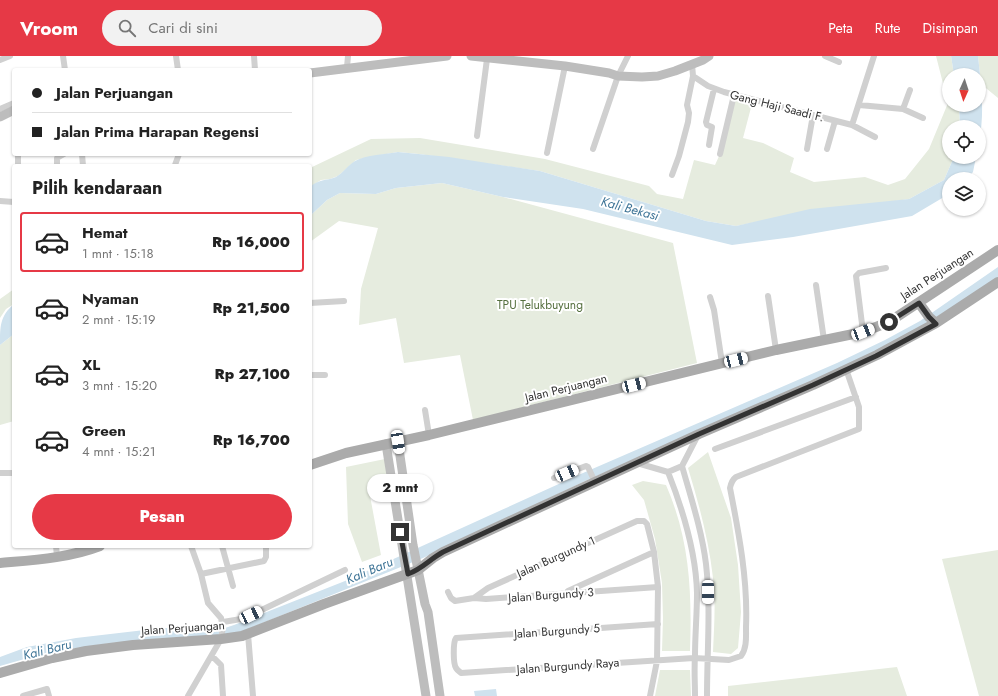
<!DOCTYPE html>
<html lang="id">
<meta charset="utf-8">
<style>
body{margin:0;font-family:Jost,sans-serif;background:#f2f2f2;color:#222;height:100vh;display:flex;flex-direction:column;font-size:15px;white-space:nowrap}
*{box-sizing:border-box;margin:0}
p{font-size:13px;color:#767676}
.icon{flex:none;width:22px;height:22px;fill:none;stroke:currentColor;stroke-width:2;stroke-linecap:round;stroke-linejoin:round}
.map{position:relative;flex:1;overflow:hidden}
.details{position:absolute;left:12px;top:108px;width:300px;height:384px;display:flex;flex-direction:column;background:#fff;border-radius:4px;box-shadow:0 1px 3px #0004}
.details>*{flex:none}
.guide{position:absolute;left:12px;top:12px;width:300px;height:88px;border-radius:4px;box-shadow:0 1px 3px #0004;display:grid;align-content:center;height:88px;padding:0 20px;background:#fff}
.needle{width:26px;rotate:183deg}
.buttons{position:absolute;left:942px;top:12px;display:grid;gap:8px}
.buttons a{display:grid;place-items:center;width:44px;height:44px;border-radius:50%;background:#fff;box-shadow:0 1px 3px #0004;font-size:20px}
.end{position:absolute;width:18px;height:18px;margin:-9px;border:5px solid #333;background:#fff;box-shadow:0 0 0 2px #fff}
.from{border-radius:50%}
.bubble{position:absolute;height:28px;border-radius:14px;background:#fff;box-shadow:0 1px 3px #0004;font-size:13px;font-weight:800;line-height:28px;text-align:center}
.car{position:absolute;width:12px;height:24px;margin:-12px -6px;border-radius:5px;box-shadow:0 0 3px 1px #0007;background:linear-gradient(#fff 24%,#345 0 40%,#fff 0 76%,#345 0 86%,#fff 0)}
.guide b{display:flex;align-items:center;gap:14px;height:38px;font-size:15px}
.guide b+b{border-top:1px solid #e0e0e0}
.guide i{width:10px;height:10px;background:#222}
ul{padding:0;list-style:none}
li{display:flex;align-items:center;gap:12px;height:60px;margin:0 8px 6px;padding:0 12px;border:2px solid transparent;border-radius:4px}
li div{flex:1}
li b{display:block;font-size:15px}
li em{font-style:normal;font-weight:800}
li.selected{border-color:#e63946}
li>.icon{width:36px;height:36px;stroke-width:1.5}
h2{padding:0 20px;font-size:18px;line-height:48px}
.action{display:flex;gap:8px;margin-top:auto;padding:8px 20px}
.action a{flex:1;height:46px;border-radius:24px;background:#e63946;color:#fff;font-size:16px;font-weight:800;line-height:46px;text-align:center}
header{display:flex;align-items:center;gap:24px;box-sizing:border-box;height:56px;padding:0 20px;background:#e63946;color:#fff}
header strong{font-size:19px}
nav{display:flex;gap:22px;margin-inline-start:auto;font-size:14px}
.search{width:280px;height:36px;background:#f2f2f2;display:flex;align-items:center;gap:10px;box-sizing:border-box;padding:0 14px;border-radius:22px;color:#767676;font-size:15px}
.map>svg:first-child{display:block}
.green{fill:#e6ecdf}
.water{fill:#cfe2ee}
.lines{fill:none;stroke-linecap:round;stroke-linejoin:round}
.street{stroke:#d0d0d0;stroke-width:6}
.secondary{stroke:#bdbdbd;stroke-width:9}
.primary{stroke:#ababab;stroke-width:10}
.route{stroke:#333;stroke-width:5}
.labels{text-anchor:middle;stroke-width:4;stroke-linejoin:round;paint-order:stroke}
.street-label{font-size:12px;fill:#333;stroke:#fff}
.park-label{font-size:12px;fill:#56703f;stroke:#fff}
.water-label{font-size:13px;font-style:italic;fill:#3f7597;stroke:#fff}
</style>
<header>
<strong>Vroom</strong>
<div class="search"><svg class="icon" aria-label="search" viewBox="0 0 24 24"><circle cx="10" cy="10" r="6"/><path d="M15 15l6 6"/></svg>Cari di sini</div>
<nav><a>Peta</a><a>Rute</a><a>Disimpan</a></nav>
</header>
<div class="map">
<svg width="998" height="640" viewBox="0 0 998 640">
<rect width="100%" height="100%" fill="#fff"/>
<path class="green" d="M 936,0 L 951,0 L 954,19 L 949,19 L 949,49 L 959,49 L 960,71 L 949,71 L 949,101 L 954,101 L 944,124 L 909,143 L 761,165 L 736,170 L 706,165 L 540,115 L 419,98 L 398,96 L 375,100 L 356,104 L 338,120 L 330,123 L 321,124 L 310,131 L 310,112 L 371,83 L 420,82 L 545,103 L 649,130 L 657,138 L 683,143 L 694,104 L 715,109 L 720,98 L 734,39 L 753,44 L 743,82 L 763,87 L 794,102 L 790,116 L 814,126 L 865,121 L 888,129 L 905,123 L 929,93 L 948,47 Z
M 978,0 L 998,0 L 998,42 L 981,28 Z
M 442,127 L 503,141 L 673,187 L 697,307 L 473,364 L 460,299 L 404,307 L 396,262 L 359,269 L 361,233 L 378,172 L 339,165 L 310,186 L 310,160 L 327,144 L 340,137 L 376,138 L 396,132 Z
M 14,233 L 14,248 L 6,253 L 0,262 L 0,243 Z
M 14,278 L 14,365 L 0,369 L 0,289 Z
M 708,396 L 731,462 L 738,509 L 741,556 L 738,592 L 731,598 L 713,596 C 714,572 716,547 713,522 C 709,485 699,448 688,412 Z
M 385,403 L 387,424 L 368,429 L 381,499 L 362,506 L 348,468 L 346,411 Z
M 643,425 L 666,429 C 690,484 692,536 690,595 L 662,595 L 663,562 L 662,527 L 655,483 L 644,444 L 632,429 Z
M 998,494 L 998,640 L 979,640 L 942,503 Z
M 897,611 L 907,640 L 728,640 L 728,630 Z
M 660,614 L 690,614 L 691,640 L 655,640 Z"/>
<path class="water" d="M 951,0 L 978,0 C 981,28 985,57 979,85 L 979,71 L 960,71 L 959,49 L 979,49 L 979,19 L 954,19 Z
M 398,96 L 449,101 L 540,115 L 706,165 L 736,170 L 810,153 L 909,143 L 944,124 L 954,101 L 976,101 L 973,116 L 967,123 L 949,123 L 949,138 L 912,160 L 793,181 L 732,189 L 583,153 L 503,141 L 442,127 L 396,132 L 376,138 L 340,137 L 327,144 L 310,160 L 310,131 C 318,123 326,125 336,121 C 343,117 348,109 355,105 C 366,99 386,98 398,96 Z
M 998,211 L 998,223 L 883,294 L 585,425 L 423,502 L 238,577 L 220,581 L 166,582 L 112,587 L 49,596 L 0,610 L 0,601 L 27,591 L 76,582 L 162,572 L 225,572 L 234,569 L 345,525 L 583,417 L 837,307 L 885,284 L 920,265 Z
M 14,248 L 14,278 L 0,289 C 0,270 0,260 14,248 Z
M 496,633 L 497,640 L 475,640 L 474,635 Z"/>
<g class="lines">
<path class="street" d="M 63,0 L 65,14
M 176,0 L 178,14
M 254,0 L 255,14
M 825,0 L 839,6
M 0,4 L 10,0
M 692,8 L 693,20 L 708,30 L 724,36 L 852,69 L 875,81
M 347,11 L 348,0
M 859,49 L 903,53 L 910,34
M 0,53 L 14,47
M 903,53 L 923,62
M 852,69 L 874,0
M 477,80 L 487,3
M 709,89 L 712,71 L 707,69 L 706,66 L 714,33
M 593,93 L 618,20 L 628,0
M 807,93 L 813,59
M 827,93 L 835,65
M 547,97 L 565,10
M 82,98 L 83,110
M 720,98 L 734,39
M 175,109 L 179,98
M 18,110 L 18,98
M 57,110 L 57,102 L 64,98
M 672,119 L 679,100 L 688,66 L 689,57 L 687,49 L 693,20
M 0,145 L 14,146
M 816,229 L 824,284
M 768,240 L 776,294
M 710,241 L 714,254 L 722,307
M 310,247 L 344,245
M 863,276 L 856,220 L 859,217 L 886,212
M 310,319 L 325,319
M 425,354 L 429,379
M 698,379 L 682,410 C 691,442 702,475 706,508 C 711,552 707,596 707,640
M 715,393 L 856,341
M 637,407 L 668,416 C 683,454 696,495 697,537 C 697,558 695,579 695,600 C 694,614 695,627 695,640
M 668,416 L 682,410
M 0,417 L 14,417
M 554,422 L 586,410 L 588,411 L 595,426
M 56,490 L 57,500
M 222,490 L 233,530
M 201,518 L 264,505 L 266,501 L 266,490
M 568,535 L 654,496
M 448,536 L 451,542 L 455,545 L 474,542 L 486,543 L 658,531
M 474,542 L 488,532 L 637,465 L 644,465 L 647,468 L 654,496 L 658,531 L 657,605 L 650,640
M 223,566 L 241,563 L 251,559 L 345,514
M 658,568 L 456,582 C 453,586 453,607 456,612 C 458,615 459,615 461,617 L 694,602 L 729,604 L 741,600 C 747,592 746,581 746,571 C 748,524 739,478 730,432 C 731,427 732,424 736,421 L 859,373 L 859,351 L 846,313
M 248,578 L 253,640
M 212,600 L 221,609 L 223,640
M 23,640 L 47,633 L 49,640
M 188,640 L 221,583 L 223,571 L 221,562 L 208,547 L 201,518 L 191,490"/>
<path class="secondary" d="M 471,0 L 565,10 L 609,17 L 618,20 L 642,21 L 658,20 L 675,15 L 703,4 L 709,0
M 310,17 L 447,0
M 0,61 L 14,54
M 398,386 L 413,489 L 425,548 L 428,556 L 440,640
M 386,388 L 426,640"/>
<path class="primary" d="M 919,247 L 929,261 L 936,267
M 310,409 L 346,397 L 429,379 L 776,294 L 863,276 L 889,266 L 998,194
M 0,507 C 33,504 69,502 100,490
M 0,617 L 52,602 L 86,595 L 133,589 L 221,583 L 242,580 L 324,548 L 418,514 L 433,502 L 443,496 L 699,378 L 813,329 L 877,299 L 936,267 L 998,226"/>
</g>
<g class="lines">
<path class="route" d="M 400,476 L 408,518 C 422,513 430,503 443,496 L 699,378 L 813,329 L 876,300 L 936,268 L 929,261 L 919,247 L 889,266"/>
</g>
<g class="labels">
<g class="street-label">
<text transform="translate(777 50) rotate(14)" y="4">Gang Haji Saadi F.</text>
<text transform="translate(937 218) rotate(-33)" y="4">Jalan Perjuangan</text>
<text transform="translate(566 332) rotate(-14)" y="4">Jalan Perjuangan</text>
<text transform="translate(556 501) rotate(-24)" y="4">Jalan Burgundy 1</text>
<text transform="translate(551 539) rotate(-4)" y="4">Jalan Burgundy 3</text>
<text transform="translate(183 572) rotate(-4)" y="4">Jalan Perjuangan</text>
<text transform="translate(557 575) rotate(-4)" y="4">Jalan Burgundy 5</text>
<text transform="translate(568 610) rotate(-4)" y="4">Jalan Burgundy Raya</text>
</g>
<g class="park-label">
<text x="540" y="253">TPU Telukbuyung</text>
</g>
<g class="water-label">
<text transform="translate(630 152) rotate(15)" y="5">Kali Bekasi</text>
<text transform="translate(369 514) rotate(-23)" y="5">Kali Baru</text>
<text transform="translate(47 593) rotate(-14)" y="5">Kali Baru</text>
</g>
</g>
</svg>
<div class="buttons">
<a><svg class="needle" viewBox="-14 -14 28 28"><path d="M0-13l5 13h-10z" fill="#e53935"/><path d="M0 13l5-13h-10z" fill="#767676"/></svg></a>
<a><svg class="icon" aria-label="locate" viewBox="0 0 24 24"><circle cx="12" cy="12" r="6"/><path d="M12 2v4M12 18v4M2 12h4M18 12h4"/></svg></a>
<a><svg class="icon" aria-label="layers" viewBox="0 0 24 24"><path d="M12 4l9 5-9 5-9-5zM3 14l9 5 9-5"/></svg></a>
</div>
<i class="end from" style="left:889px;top:266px"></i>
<i class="end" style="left:400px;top:476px"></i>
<div class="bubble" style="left:367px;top:418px;width:66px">2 mnt</div>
<i class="car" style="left:863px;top:276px;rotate:69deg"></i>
<i class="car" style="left:736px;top:304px;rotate:76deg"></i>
<i class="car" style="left:634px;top:329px;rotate:76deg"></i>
<i class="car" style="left:398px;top:386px;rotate:171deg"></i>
<i class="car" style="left:567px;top:417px;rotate:67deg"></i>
<i class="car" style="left:708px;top:536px;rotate:180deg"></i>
<i class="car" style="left:251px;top:559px;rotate:65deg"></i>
<div class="guide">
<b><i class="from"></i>Jalan Perjuangan</b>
<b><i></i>Jalan Prima Harapan Regensi</b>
</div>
<section class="details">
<h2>Pilih kendaraan</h2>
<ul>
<li class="selected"><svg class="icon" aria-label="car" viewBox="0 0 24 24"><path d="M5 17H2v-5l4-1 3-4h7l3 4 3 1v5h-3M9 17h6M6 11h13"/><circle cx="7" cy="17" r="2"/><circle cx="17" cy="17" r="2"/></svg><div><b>Hemat</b><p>1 mnt · 15:18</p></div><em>Rp 16,000</em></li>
<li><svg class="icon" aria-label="car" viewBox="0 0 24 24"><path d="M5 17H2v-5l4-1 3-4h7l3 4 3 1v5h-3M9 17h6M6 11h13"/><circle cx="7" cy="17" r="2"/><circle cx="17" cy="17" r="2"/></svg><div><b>Nyaman</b><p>2 mnt · 15:19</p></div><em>Rp 21,500</em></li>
<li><svg class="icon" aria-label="car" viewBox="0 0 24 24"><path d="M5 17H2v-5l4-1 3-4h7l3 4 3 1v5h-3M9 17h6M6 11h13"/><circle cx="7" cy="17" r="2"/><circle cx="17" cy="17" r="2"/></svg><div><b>XL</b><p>3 mnt · 15:20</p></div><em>Rp 27,100</em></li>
<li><svg class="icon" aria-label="car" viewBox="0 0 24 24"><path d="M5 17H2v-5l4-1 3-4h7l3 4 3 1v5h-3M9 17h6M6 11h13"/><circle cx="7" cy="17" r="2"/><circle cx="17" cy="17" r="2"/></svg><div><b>Green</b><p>4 mnt · 15:21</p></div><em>Rp 16,700</em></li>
</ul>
<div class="action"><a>Pesan</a></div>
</section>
</div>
